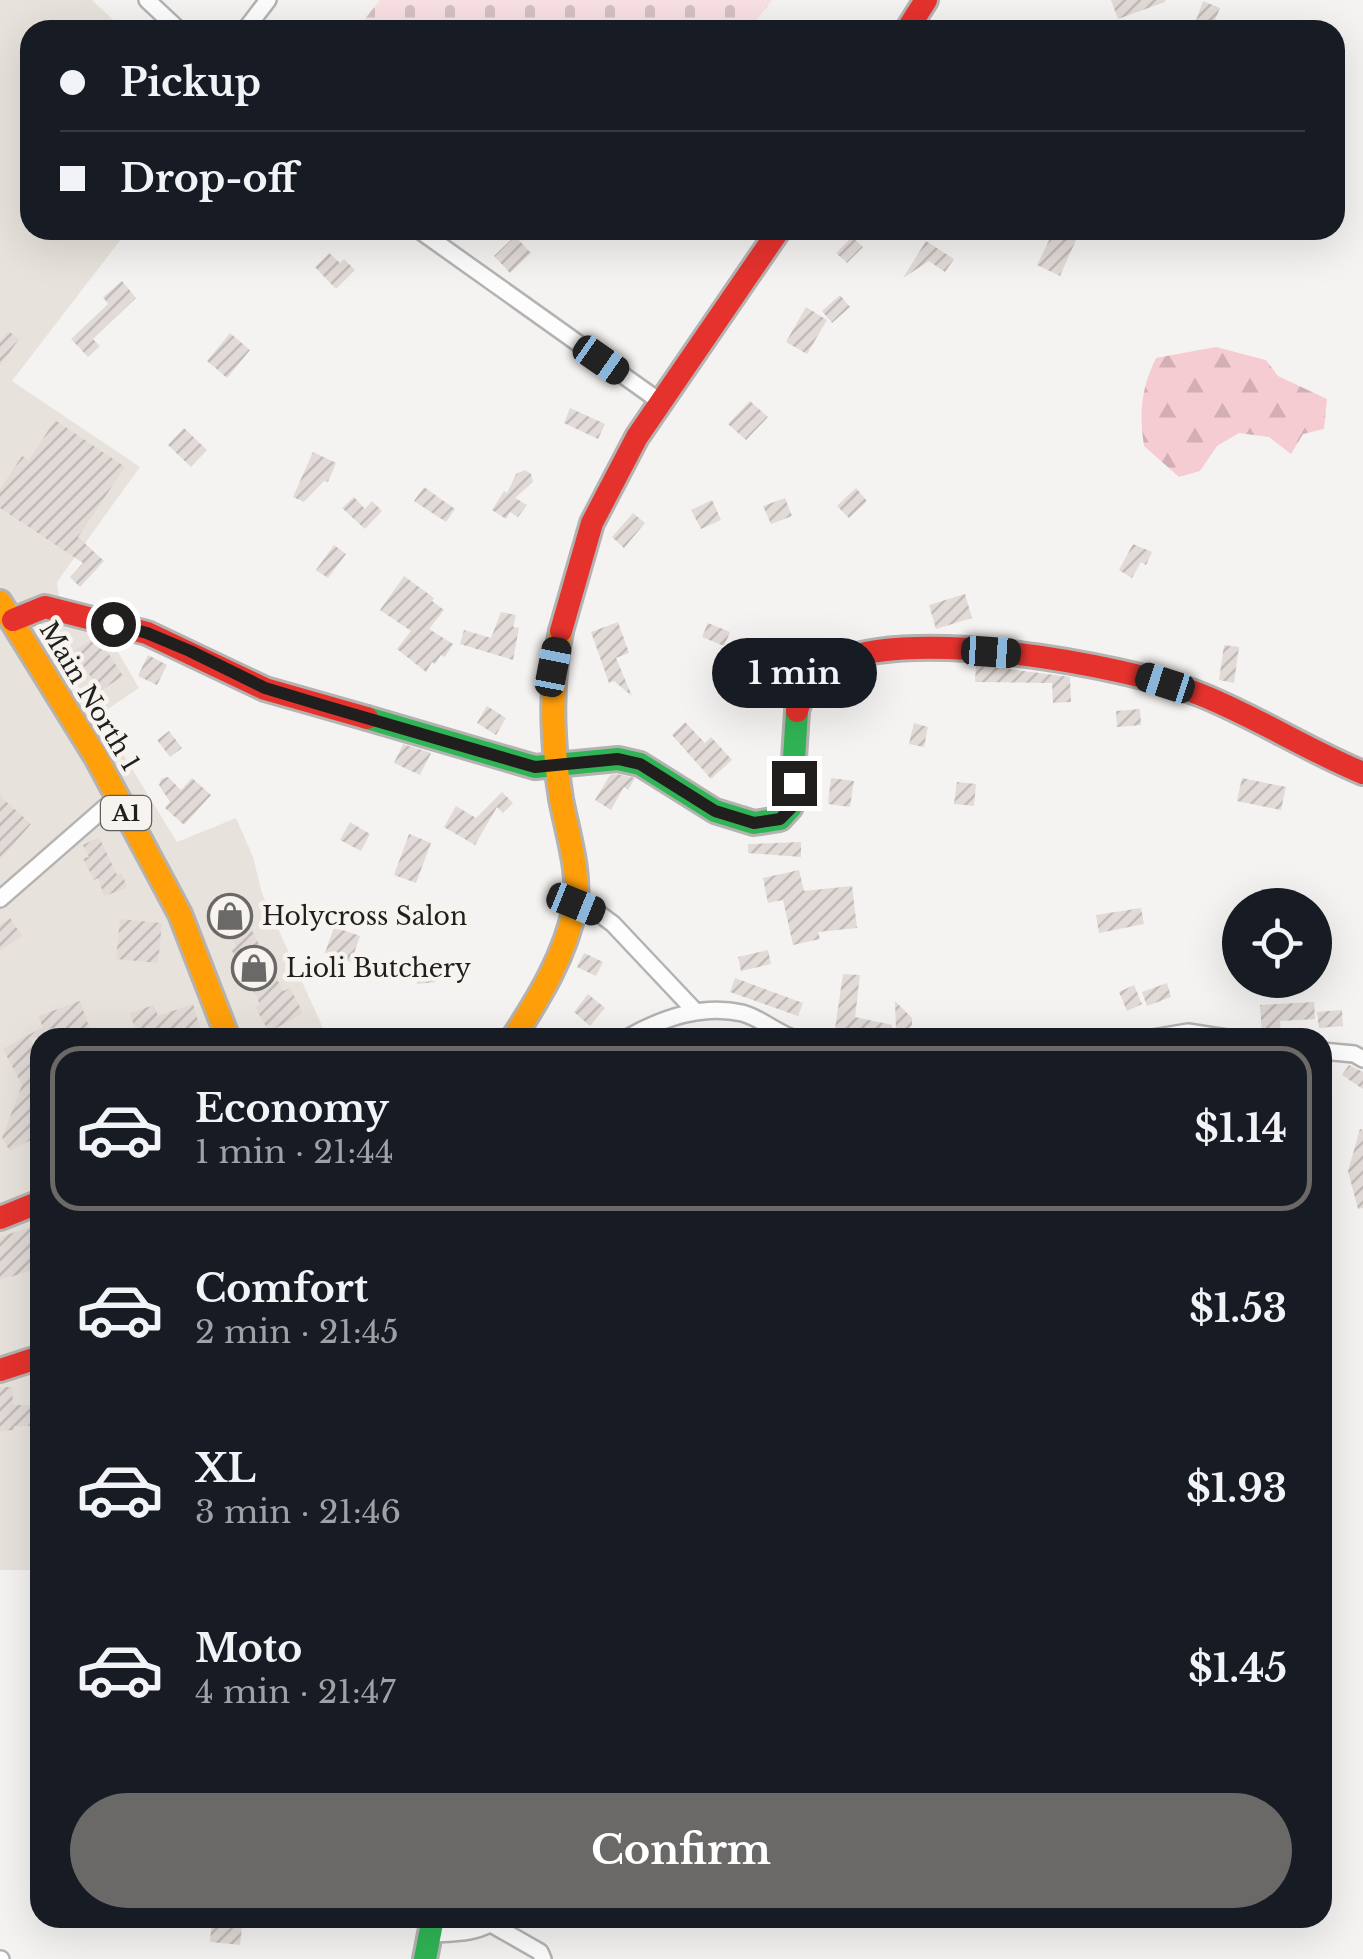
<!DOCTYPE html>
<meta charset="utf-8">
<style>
body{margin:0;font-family:"Libre Baskerville",serif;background:#20242c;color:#f1f3f6;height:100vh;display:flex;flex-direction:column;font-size:38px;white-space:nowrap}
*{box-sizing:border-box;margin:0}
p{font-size:32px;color:#9ea1a6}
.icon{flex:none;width:55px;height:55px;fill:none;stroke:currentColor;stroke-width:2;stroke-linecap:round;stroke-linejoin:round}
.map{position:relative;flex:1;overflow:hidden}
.panel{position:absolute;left:30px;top:1028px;width:1302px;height:900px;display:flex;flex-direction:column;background:#171b24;border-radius:30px;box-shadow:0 10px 40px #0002}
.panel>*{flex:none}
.top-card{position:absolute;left:20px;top:20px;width:1325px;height:220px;border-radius:30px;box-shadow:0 10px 40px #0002;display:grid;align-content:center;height:220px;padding:0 40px;background:#171b24}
.controls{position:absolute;left:1222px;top:888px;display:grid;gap:20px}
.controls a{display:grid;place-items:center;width:110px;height:110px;border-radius:50%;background:#171b24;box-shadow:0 10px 40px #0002;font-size:50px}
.end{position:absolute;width:45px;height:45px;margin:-22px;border:12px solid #201f1e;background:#fff;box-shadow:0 0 0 5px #fff}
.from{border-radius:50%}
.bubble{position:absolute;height:70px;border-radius:35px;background:#171b24;box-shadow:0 10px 40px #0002;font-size:32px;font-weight:700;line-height:70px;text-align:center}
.car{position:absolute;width:30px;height:60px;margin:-30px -15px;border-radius:12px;box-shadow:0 0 8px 2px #0007;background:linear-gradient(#222 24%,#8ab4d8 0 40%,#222 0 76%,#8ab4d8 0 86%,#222 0)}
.top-card b{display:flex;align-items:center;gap:35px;height:95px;font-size:38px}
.top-card b+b{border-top:2px solid #363941}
.top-card i{width:25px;height:25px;background:#f1f3f6}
ul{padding:18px 0 0;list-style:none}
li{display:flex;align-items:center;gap:30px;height:165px;margin:0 20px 15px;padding:0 20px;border:5px solid transparent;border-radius:30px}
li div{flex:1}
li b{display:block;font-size:38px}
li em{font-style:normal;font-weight:700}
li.current{border-color:#6b6968}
li>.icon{width:90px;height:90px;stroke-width:1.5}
.button{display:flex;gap:20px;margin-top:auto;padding:20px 40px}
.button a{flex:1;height:115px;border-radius:60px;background:#6b6968;color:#fff;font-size:40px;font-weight:700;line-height:115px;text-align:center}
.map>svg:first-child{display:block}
.built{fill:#e7e3dc}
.forest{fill:url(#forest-firs)}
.cemetery{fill:url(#cemetery-stones)}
.building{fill:url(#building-hatch)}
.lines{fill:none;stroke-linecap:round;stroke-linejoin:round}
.street-casing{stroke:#b5b3b2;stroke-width:20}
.fast-casing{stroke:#b5b3b2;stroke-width:28}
.slow-casing{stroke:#b5b3b2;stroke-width:28}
.jam-casing{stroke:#b5b3b2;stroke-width:28}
.street{stroke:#fefdfd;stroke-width:15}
.fast{stroke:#30b455;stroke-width:22}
.slow{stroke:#ff9f0a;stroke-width:22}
.jam{stroke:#e5322d;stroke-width:22}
.route{stroke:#201f1e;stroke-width:12}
.labels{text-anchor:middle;stroke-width:9;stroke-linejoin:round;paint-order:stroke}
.shield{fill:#f7f3ef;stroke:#605f5d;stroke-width:2.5}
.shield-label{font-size:22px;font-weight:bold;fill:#201f1e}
.street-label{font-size:25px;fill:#201f1e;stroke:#f7f3ef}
.poi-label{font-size:25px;fill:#201f1e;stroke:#f7f3ef;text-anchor:start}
</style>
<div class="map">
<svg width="1363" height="1959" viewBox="0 0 1363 1959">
<defs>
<pattern id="forest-firs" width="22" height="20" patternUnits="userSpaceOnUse" patternTransform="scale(2.5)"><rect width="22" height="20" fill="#f6ccd3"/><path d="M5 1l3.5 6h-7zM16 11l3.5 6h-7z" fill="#d3afb5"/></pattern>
<pattern id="cemetery-stones" width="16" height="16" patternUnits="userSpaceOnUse" patternTransform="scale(2.5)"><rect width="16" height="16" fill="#f8e0e3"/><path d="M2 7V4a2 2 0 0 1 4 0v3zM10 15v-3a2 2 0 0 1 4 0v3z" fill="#d4c0c2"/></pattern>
<pattern id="building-hatch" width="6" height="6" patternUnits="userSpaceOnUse" patternTransform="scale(2.5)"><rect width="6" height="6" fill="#e1dad7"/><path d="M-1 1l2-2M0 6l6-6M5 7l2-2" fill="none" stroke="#c1bbb8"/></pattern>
</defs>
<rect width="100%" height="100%" fill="#f5f3f1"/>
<path class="built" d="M 0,0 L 92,0 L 124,30 L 30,30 L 30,230 L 128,230 L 12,381 L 140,467 L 57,582 L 59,596 L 114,612 L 111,640 L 139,688 L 99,715 L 177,842 L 236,818 L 253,857 L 262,893 L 327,1037 L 40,1038 L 40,1570 L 0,1570 Z"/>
<path class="forest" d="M 1216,347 L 1266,360 L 1278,376 L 1327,399 L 1324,429 L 1303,434 L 1291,454 L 1269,437 L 1239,433 L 1217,446 L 1200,471 L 1179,477 L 1144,446 C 1139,413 1141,389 1156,358 Z"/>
<path class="cemetery" d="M 380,0 L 772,0 L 749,30 L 356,30 Z"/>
<path class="building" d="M 1111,0 L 1165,0 L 1165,2 L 1118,19 Z
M 1203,1 L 1220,8 L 1211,30 L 1194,26 Z
M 1054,230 L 1076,240 L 1060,276 L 1037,265 Z
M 515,236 L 531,253 L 510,273 L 494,256 Z
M 852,237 L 863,247 L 847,263 L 836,253 Z
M 926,241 L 954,259 L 945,272 L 929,261 L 903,278 Z
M 329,253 L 340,263 L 344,259 L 355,270 L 336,289 L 315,267 Z
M 122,281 L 136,298 L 93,339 L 100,346 L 88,357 L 71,339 L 108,304 L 103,297 Z
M 840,295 L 850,307 L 832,323 L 822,311 Z
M 806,307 L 827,320 L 807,354 L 786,342 Z
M 8,331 L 19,339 L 0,366 L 0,341 Z
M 230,333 L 250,350 L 227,378 L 207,361 Z
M 750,401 L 768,417 L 746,440 L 728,424 Z
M 570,408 L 605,424 L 598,439 L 564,423 Z
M 55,420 L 125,467 L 78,537 L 104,561 L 80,587 L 70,577 L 83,563 L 0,508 L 0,489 L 22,456 L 29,460 Z
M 184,428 L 207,450 L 191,467 L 168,445 Z
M 313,452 L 336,463 L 328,482 L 324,481 L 304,502 L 293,497 Z
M 525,470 L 531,474 L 533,482 L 515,498 L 527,505 L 518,517 L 510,512 L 506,519 L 492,510 L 504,491 L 507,493 L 516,474 Z
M 424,487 L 455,509 L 446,522 L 414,501 Z
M 856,488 L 867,501 L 849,518 L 837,506 Z
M 354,497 L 365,509 L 372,501 L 382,511 L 365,529 L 342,508 Z
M 785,498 L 792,516 L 771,524 L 763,506 Z
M 712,500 L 721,520 L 701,529 L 691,510 Z
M 633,513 L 645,523 L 624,548 L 612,537 Z
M 1133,544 L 1152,552 L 1146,565 L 1141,562 L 1132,578 L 1119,570 Z
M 334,545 L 346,554 L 328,578 L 316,570 Z
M 404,576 L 434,598 L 432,601 L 444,610 L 429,629 L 453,644 L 445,657 L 441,655 L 435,664 L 432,662 L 426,672 L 397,649 L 411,631 L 380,610 Z
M 965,594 L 972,618 L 936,629 L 929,605 Z
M 501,612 L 516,615 L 513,627 L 519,628 L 513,660 L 460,644 L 464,630 L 491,638 Z
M 618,622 L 629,653 L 616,658 L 632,696 L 614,681 L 609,683 L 591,632 Z
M 708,623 L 730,632 L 724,646 L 702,637 Z
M 97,636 L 123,676 L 100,691 L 74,651 Z
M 1224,645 L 1239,647 L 1234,683 L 1219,680 Z
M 148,655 L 167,665 L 157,685 L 138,676 Z
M 976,665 L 1070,677 L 1071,702 L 1053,703 L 1052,683 L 975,682 Z
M 487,706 L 506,718 L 496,735 L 477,723 Z
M 1140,709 L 1141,725 L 1117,727 L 1116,711 Z
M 685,722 L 705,743 L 711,737 L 732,760 L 711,779 L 672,735 Z
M 914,723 L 928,727 L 924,747 L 909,744 Z
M 169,731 L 182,748 L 170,757 L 157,740 Z
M 403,744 L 431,753 L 420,775 L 394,763 Z
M 617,774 L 635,778 L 628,790 L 624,787 L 611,810 L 595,800 L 610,775 Z
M 168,777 L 181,790 L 192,778 L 211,795 L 184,825 L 165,808 L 170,802 L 159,785 L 161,779 Z
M 831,778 L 854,781 L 850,807 L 828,804 Z
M 1242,778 L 1286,787 L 1281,810 L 1237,801 Z
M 957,782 L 976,784 L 974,806 L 954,804 Z
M 502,792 L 513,803 L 503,813 L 497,807 L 475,845 L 444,827 L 456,806 L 476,818 Z
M 0,796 L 31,824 L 0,860 Z
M 350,822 L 370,834 L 361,851 L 340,840 Z
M 409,834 L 431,843 L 416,883 L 394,875 Z
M 99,837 L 117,875 L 122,873 L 127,888 L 104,896 L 98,878 L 94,880 L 83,858 L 89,857 L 83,845 Z
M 801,842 L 801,857 L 748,853 L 748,844 Z
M 799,870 L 804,891 L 852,886 L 857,928 L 818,932 L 820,939 L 793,945 L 783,900 L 768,903 L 763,878 Z
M 246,898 L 252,911 L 244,915 L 283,991 L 290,988 L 303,1013 L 269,1032 L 255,1007 L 260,1004 L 231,949 L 236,947 L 218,912 Z
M 1141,908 L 1144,924 L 1099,933 L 1096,915 Z
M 10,918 L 22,936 L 0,951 L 0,925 Z
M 120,919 L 162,923 L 158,963 L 116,959 Z
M 334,927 L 360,936 L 351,962 L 325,953 Z
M 768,950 L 771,964 L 741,971 L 738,957 Z
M 584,953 L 603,962 L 596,976 L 577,967 Z
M 434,960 L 436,982 L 417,984 L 415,970 L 421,962 Z
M 843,974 L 860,975 L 855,1017 L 892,1025 L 889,1038 L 835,1029 Z
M 735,978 L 803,1003 L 798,1016 L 730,992 Z
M 1167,983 L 1171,997 L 1147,1006 L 1142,992 Z
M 1134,985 L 1142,1004 L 1127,1011 L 1119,992 Z
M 588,994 L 605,1008 L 590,1026 L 574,1012 Z
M 80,1001 L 93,1038 L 30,1038 L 40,1057 L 40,1135 L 10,1151 L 2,1138 L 22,1085 L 3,1049 L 43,1027 L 38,1016 Z
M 895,1001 L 912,1018 L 912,1025 L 908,1030 L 896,1030 Z
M 1314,1002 L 1315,1019 L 1280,1021 L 1281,1034 L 1262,1034 L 1260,1005 Z
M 193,1004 L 203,1038 L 138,1038 L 130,1013 L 154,1005 L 158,1016 Z
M 1342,1010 L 1343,1026 L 1319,1028 L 1317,1012 Z
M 1349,1065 L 1363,1072 L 1363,1089 L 1342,1075 Z
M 1360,1129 L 1363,1130 L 1363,1208 L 1358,1209 L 1348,1171 Z
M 40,1224 L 40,1268 L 0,1280 L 0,1237 Z
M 0,1387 L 12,1387 L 13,1405 L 40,1405 L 40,1426 L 14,1426 L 14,1430 L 0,1431 Z
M 212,1918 L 243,1918 L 240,1945 L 210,1942 Z"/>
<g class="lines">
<defs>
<path id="street" d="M 147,0 L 179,30
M 245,30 L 268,0
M 419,230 L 662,403
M 0,899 L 117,797
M 576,904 L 597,912 L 613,924 L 696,1012
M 627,1038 C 662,1018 702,1004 742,1013 C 759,1017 775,1032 793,1038
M 1152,1038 L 1188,1032 L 1227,1038
M 1322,1051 L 1354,1054 L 1363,1059
M 491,1924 L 540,1952 L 543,1959
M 431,1934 C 453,1933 481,1934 497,1918
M 0,1959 L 1,1959"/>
<path id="fast" d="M 367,718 L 535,767 L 618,759 L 640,764 L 715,811 L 754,823 L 780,819 L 791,807 L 797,711
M 425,1959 L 433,1918"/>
<path id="slow" d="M 0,602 L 96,757 L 180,914 L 228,1038
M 513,1038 C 539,998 566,954 575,906 C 581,875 567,831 561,799 C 552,743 549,687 561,631"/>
<path id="jam" d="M 907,30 L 926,0
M 13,620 L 45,607 L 147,633 L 265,689 L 367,718
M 561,631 L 592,523 L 637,437 L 779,230
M 797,711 C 801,695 812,678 826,668 C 895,622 1124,665 1199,694 C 1255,716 1307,750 1363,773
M 0,1218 L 40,1202
M 0,1370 L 40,1357"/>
</defs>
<use href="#street" class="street-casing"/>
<use href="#fast" class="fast-casing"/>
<use href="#slow" class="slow-casing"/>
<use href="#jam" class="jam-casing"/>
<use href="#street" class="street"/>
<use href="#fast" class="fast"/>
<use href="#slow" class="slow"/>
<use href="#jam" class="jam"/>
</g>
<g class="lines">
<path class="route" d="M 113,624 L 147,633 L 190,651 L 265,688 L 325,706 L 535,767 L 618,759 L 640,764 L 715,811 L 754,823 L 780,819 L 791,808 L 794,783"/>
</g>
<defs>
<symbol id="shop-ring" viewBox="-11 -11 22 22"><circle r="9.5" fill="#f7f3ef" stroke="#6b6968" stroke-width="1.5"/><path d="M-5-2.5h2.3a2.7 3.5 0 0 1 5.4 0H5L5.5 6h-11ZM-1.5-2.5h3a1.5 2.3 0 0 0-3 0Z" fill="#6b6968"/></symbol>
</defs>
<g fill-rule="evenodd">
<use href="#shop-ring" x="205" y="891" width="50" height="50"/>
<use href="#shop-ring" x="229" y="943" width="50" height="50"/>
</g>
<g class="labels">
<rect class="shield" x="101" y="796" width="50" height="34" rx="8"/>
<g class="shield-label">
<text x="126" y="821">A1</text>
</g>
<g class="street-label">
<text transform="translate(90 696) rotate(59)" y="9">Main North 1</text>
</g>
<g class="poi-label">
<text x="262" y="925">Holycross Salon</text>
<text x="286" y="977">Lioli Butchery</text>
</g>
</g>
</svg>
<div class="controls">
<a><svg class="icon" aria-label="locate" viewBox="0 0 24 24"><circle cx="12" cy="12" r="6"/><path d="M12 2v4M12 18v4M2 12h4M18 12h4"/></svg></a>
</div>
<i class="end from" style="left:113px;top:624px"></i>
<i class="end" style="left:794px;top:783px"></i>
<div class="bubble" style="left:712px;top:638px;width:165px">1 min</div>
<i class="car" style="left:601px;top:360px;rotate:125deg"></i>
<i class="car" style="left:991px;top:652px;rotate:94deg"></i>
<i class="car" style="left:553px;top:667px;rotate:11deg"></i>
<i class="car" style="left:1165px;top:683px;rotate:288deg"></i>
<i class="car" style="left:576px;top:904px;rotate:112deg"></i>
<div class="top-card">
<b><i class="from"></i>Pickup</b>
<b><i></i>Drop-off</b>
</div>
<section class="panel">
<ul>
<li class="current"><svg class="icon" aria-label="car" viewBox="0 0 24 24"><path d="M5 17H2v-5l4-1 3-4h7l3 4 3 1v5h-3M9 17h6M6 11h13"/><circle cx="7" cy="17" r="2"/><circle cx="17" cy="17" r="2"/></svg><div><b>Economy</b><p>1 min · 21:44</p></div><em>$1.14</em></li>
<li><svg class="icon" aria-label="car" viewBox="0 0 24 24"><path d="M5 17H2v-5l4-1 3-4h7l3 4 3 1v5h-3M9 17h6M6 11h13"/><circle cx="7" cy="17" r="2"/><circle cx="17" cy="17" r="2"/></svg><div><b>Comfort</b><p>2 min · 21:45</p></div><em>$1.53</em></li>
<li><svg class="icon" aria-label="car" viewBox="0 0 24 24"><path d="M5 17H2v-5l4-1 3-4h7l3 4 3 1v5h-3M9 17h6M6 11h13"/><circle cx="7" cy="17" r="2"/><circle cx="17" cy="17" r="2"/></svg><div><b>XL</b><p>3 min · 21:46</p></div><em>$1.93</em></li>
<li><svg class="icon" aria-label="car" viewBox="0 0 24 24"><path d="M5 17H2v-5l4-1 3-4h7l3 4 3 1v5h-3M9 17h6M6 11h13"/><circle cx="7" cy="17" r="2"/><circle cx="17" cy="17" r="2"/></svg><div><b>Moto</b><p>4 min · 21:47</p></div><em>$1.45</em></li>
</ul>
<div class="button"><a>Confirm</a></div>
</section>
</div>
